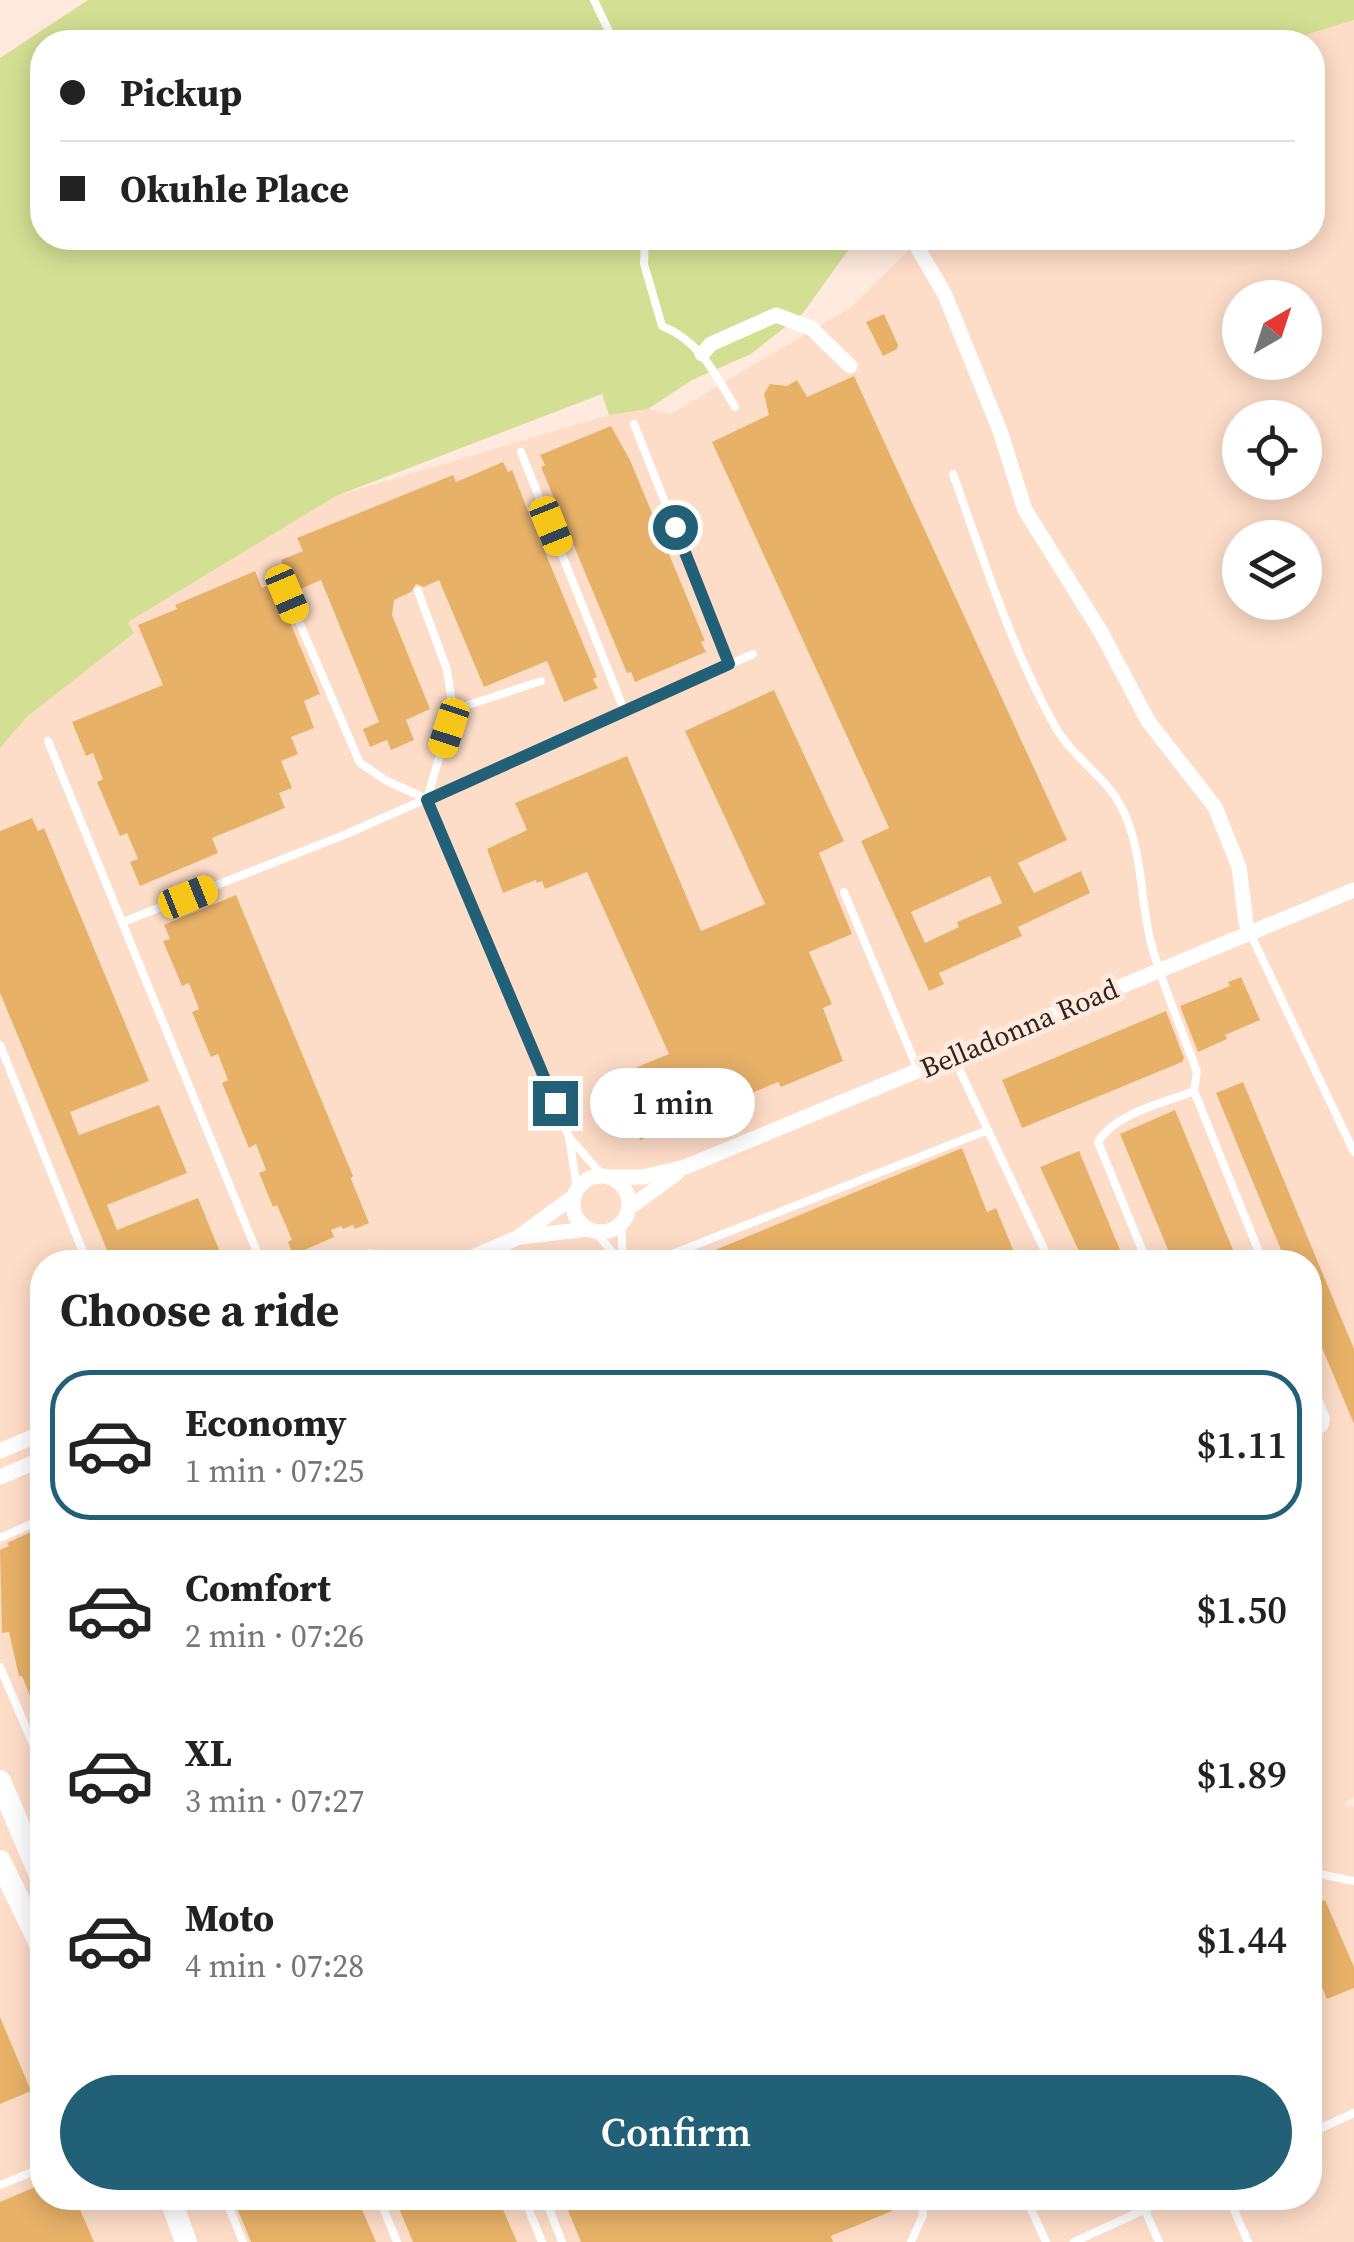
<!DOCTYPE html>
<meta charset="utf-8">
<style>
body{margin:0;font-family:"Source Serif 4",serif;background:#f6f6f6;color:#222;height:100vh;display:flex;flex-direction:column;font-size:38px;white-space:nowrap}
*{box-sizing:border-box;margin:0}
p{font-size:32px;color:#767676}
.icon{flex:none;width:55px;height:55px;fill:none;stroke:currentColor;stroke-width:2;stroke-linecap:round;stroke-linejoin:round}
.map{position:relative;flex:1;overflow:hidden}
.side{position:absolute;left:30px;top:1250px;width:1292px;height:960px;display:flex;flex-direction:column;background:#fff;border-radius:40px;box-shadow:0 5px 25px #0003}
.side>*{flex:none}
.top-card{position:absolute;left:30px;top:30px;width:1295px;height:220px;border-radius:40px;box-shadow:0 5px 25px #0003;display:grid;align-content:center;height:220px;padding:0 30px;background:#fff}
.needle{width:65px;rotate:39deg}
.buttons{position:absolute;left:1222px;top:280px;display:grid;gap:20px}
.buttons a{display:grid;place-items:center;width:100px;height:100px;border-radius:50%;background:#fff;box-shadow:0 5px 25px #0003;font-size:50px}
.end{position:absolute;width:45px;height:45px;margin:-22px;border:12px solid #216076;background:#fff;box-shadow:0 0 0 5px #fff}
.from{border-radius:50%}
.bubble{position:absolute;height:70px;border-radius:35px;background:#fff;box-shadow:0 5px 25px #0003;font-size:32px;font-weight:600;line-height:70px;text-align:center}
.car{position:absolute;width:30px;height:60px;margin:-30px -15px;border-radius:12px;box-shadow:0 0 8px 2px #0007;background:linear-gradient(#f5c518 24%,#345 0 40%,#f5c518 0 76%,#345 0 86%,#f5c518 0)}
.top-card b{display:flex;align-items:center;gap:35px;height:95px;font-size:38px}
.top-card b+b{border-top:2px solid #e0e0e0}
.top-card i{width:25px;height:25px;background:#222}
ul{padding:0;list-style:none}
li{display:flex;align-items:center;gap:30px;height:150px;margin:0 20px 15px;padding:0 10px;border:5px solid transparent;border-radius:40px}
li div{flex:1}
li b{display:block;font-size:38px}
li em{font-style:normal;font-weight:600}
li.current{border-color:#216076}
li>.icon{width:90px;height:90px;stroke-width:1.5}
h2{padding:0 30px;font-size:45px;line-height:120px}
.primary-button{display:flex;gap:20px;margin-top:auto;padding:20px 30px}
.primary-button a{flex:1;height:115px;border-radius:60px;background:#216076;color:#fff;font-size:40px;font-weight:600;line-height:115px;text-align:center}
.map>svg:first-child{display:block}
.built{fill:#feddc8;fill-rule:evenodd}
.green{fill:#d3e093}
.building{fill:#e7b168;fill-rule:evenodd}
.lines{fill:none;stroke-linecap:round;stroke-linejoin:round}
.lane{stroke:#fff;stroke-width:8}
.street{stroke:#fff;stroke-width:15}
.secondary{stroke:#fff;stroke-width:22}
.route{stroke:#216076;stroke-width:12}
.labels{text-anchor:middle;stroke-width:10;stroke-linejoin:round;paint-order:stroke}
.street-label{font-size:28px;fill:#2f251f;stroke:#ffeadd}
</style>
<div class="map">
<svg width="1354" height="2242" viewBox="0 0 1354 2242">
<rect width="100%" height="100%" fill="#ffeadd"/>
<path class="built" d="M 1354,20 L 1354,1797 L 1344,1805 L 1354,1807 L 1354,2242 L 0,2242 L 0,748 L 28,716 L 134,632 L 127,622 L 336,496 L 609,415 L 648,409 L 671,414 L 851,307 L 921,238 L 1312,238 L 1312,42 L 1283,42 ZM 1240,298 L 1305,298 L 1305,362 L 1240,362 ZM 1240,418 L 1305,418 L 1305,482 L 1240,482 ZM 1240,538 L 1305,538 L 1305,602 L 1240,602 ZM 42,1262 L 1310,1262 L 1310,2198 L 42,2198 Z"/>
<path class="green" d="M 88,0 L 1354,0 L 1354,20 L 1283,42 L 42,42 L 42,238 L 857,238 L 803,313 L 751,354 L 692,380 L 648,409 L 609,415 L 602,394 L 336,496 L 128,622 L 134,633 L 28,716 L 0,748 L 0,58 Z"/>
<path class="building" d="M 884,314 L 898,345 L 897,349 L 883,356 L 866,322 Z
M 854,376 L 1067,840 L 1018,863 L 1034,893 L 1081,871 L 1090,893 L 1018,927 L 1022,936 L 939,973 L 944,984 L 929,991 L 861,841 L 889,828 L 712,442 L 769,415 L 764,394 L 770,384 L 787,386 L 797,380 L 807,397 ZM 990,876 L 1002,903 L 957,922 L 959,927 L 925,943 L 911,912 Z
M 611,426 L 630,460 L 705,641 L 701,642 L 706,652 L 635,682 L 631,672 L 627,673 L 541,467 L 545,465 L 540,455 Z
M 503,462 L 508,472 L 512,470 L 530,516 L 597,677 L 593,679 L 598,688 L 564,702 L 547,661 L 484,687 L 439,580 L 424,587 L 416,584 L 411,592 L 394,600 L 392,615 L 430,709 L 406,720 L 414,740 L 391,750 L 387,740 L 370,747 L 363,729 L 379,722 L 321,580 L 294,592 L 289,587 L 283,588 L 280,598 L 320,694 L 304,701 L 314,728 L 291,737 L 298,754 L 281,761 L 292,788 L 279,793 L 285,808 L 212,838 L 218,853 L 140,886 L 130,862 L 138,859 L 127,833 L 120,836 L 97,782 L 103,779 L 93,753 L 86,756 L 72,722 L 163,685 L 138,625 L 177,609 L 175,605 L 255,571 L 262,588 L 288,577 L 281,560 L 303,551 L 297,538 L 453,475 L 456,482 Z
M 774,690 L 844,841 L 819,853 L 852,934 L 809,952 L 832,1004 L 823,1008 L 843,1061 L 781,1087 L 778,1082 L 640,1140 L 613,1077 L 669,1054 L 587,872 L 545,889 L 542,881 L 537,883 L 536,880 L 503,893 L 487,849 L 527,830 L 515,803 L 627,756 L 701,931 L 765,904 L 685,731 Z
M 32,818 L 38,831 L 44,828 L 149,1081 L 70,1112 L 79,1135 L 159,1105 L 187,1173 L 107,1205 L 117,1230 L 198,1198 L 224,1262 L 112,1262 L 0,993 L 0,831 Z
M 236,895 L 353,1176 L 351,1179 L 369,1223 L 355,1229 L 353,1225 L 343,1229 L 341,1226 L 331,1230 L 334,1237 L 293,1255 L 288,1242 L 292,1240 L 277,1205 L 273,1207 L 259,1173 L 266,1170 L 256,1144 L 249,1148 L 222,1083 L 228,1080 L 218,1054 L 211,1057 L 192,1012 L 199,1009 L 189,983 L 182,986 L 163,941 L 170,939 L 164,925 Z
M 1241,977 L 1260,1020 L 1225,1035 L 1227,1039 L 1198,1052 L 1180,1006 L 1230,986 L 1228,982 Z
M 1166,1011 L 1184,1058 L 1182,1062 L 1022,1128 L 1002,1080 Z
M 1243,1082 L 1354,1349 L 1354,1424 L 1310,1319 L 1310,1262 L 1286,1262 L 1216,1093 Z
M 1175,1110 L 1238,1262 L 1173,1262 L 1120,1134 Z
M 962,1148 L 987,1212 L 996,1208 L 1018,1262 L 686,1262 Z
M 1079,1151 L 1125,1262 L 1084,1262 L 1040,1167 Z
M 42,1527 L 42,1725 L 22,1676 L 19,1676 L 9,1632 L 2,1633 L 0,1550 L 9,1546 L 7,1543 Z
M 1325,1900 L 1354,1967 L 1354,1988 L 1327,1999 L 1310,1959 L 1310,1906 Z
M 0,2017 L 31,2091 L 0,2104 Z
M 42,2184 L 42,2198 L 75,2198 L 94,2242 L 0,2242 L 0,2202 Z
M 233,2198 L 357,2198 L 376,2242 L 251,2242 Z
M 419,2198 L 498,2198 L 517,2242 L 413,2242 L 398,2206 Z
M 563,2198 L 886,2198 L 892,2211 L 831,2236 L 833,2242 L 581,2242 Z"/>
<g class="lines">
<path class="lane" d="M 594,0 L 614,42
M 645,238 L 644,264 L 662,326 C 700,341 715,374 735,407
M 634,424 L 729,664
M 521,452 L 624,710
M 953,474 C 984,560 1011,648 1056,728 C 1074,759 1107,777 1123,810 C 1143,852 1140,899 1151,943 C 1163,987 1182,1030 1197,1072 L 1194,1091 L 1263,1262
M 418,591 L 447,670 L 453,710 L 427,799
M 287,594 L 360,763 L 387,781 L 427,799
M 453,710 L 541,681
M 48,741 L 261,1262
M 427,799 L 569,1137 L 577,1188
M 844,892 L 918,1070
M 123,922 L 349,833 L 753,654
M 1250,933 L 1354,1152
M 0,1045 L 87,1262
M 953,1056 L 1050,1262
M 569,1137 L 602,1175
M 621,1224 L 623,1262
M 596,1232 L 620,1262
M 667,1256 L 988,1130
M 348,1262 L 369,1253
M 1147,1262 L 1098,1142 C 1115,1113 1164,1103 1194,1091
M 1310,1378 L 1326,1419 L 1324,1427 L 1310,1437
M 0,1538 L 42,1519
M 0,1667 L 42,1765
M 1310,1872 L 1354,1881
M 1310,2133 L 1354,2113
M 0,2185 L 42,2168
M 225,2198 L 243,2242
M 379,2198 L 397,2242
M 524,2198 L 542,2242
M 545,2198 L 562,2242
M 1026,2198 L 1046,2242
M 1229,2198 L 1248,2242
M 1144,2208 L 1159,2242
M 911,2242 L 923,2215 L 922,2198
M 1074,2242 L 1170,2198"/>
<path class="street" d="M 912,238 L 945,295 L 1000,431 L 1025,510 L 1101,632 L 1148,721 L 1215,807 L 1239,867 L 1246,923 L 1250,933
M 702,354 L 711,344 L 776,315 L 811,328 L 850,366
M573 1204a28 28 0 1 1 56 0a28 28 0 1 1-56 0Z
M 612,1177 L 643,1177 L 685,1167 L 1354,890
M 629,1208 L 677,1173
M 521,1237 L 588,1229
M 461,1262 L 517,1238 L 573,1197
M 0,1451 L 42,1433
M 0,1477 L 42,1459"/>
<path class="secondary" d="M 0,1781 L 42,1880
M 0,1861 L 42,1948
M 170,2198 L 186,2242"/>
</g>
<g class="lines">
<path class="route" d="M 555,1103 L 427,800 L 729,664 L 675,527"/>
</g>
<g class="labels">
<g class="street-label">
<text transform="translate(1019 1028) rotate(-23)" y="10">Belladonna Road</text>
</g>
</g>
</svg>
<div class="buttons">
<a><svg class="needle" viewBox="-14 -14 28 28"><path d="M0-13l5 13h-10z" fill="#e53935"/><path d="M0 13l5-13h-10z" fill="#767676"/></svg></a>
<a><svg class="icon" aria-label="locate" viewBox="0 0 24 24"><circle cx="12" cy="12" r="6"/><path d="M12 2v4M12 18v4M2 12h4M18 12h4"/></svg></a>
<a><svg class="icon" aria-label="layers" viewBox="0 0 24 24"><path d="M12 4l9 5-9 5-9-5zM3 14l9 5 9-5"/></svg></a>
</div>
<i class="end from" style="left:675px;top:527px"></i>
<i class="end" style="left:555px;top:1103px"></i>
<div class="bubble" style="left:590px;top:1068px;width:165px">1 min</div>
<i class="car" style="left:551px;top:526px;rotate:158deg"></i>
<i class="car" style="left:287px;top:594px;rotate:157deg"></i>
<i class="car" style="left:449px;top:728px;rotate:198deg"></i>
<i class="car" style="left:188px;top:897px;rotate:68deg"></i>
<div class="top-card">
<b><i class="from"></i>Pickup</b>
<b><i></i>Okuhle Place</b>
</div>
<section class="side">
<h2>Choose a ride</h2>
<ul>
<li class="current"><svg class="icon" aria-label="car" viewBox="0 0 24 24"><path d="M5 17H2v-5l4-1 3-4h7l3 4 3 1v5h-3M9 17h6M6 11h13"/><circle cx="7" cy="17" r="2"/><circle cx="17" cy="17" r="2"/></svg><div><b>Economy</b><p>1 min · 07:25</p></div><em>$1.11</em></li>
<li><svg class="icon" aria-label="car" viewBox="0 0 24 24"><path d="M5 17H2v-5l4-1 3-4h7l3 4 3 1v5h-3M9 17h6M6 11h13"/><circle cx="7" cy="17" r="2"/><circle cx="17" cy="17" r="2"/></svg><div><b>Comfort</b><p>2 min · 07:26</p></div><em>$1.50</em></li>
<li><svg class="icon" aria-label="car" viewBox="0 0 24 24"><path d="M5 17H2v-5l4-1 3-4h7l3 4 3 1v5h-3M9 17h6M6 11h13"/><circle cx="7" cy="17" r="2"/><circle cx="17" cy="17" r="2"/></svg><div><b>XL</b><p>3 min · 07:27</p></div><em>$1.89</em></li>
<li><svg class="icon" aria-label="car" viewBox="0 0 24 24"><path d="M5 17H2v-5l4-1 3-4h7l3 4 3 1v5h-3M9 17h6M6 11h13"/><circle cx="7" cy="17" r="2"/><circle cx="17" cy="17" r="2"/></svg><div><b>Moto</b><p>4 min · 07:28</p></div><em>$1.44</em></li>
</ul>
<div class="primary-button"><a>Confirm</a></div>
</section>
</div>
